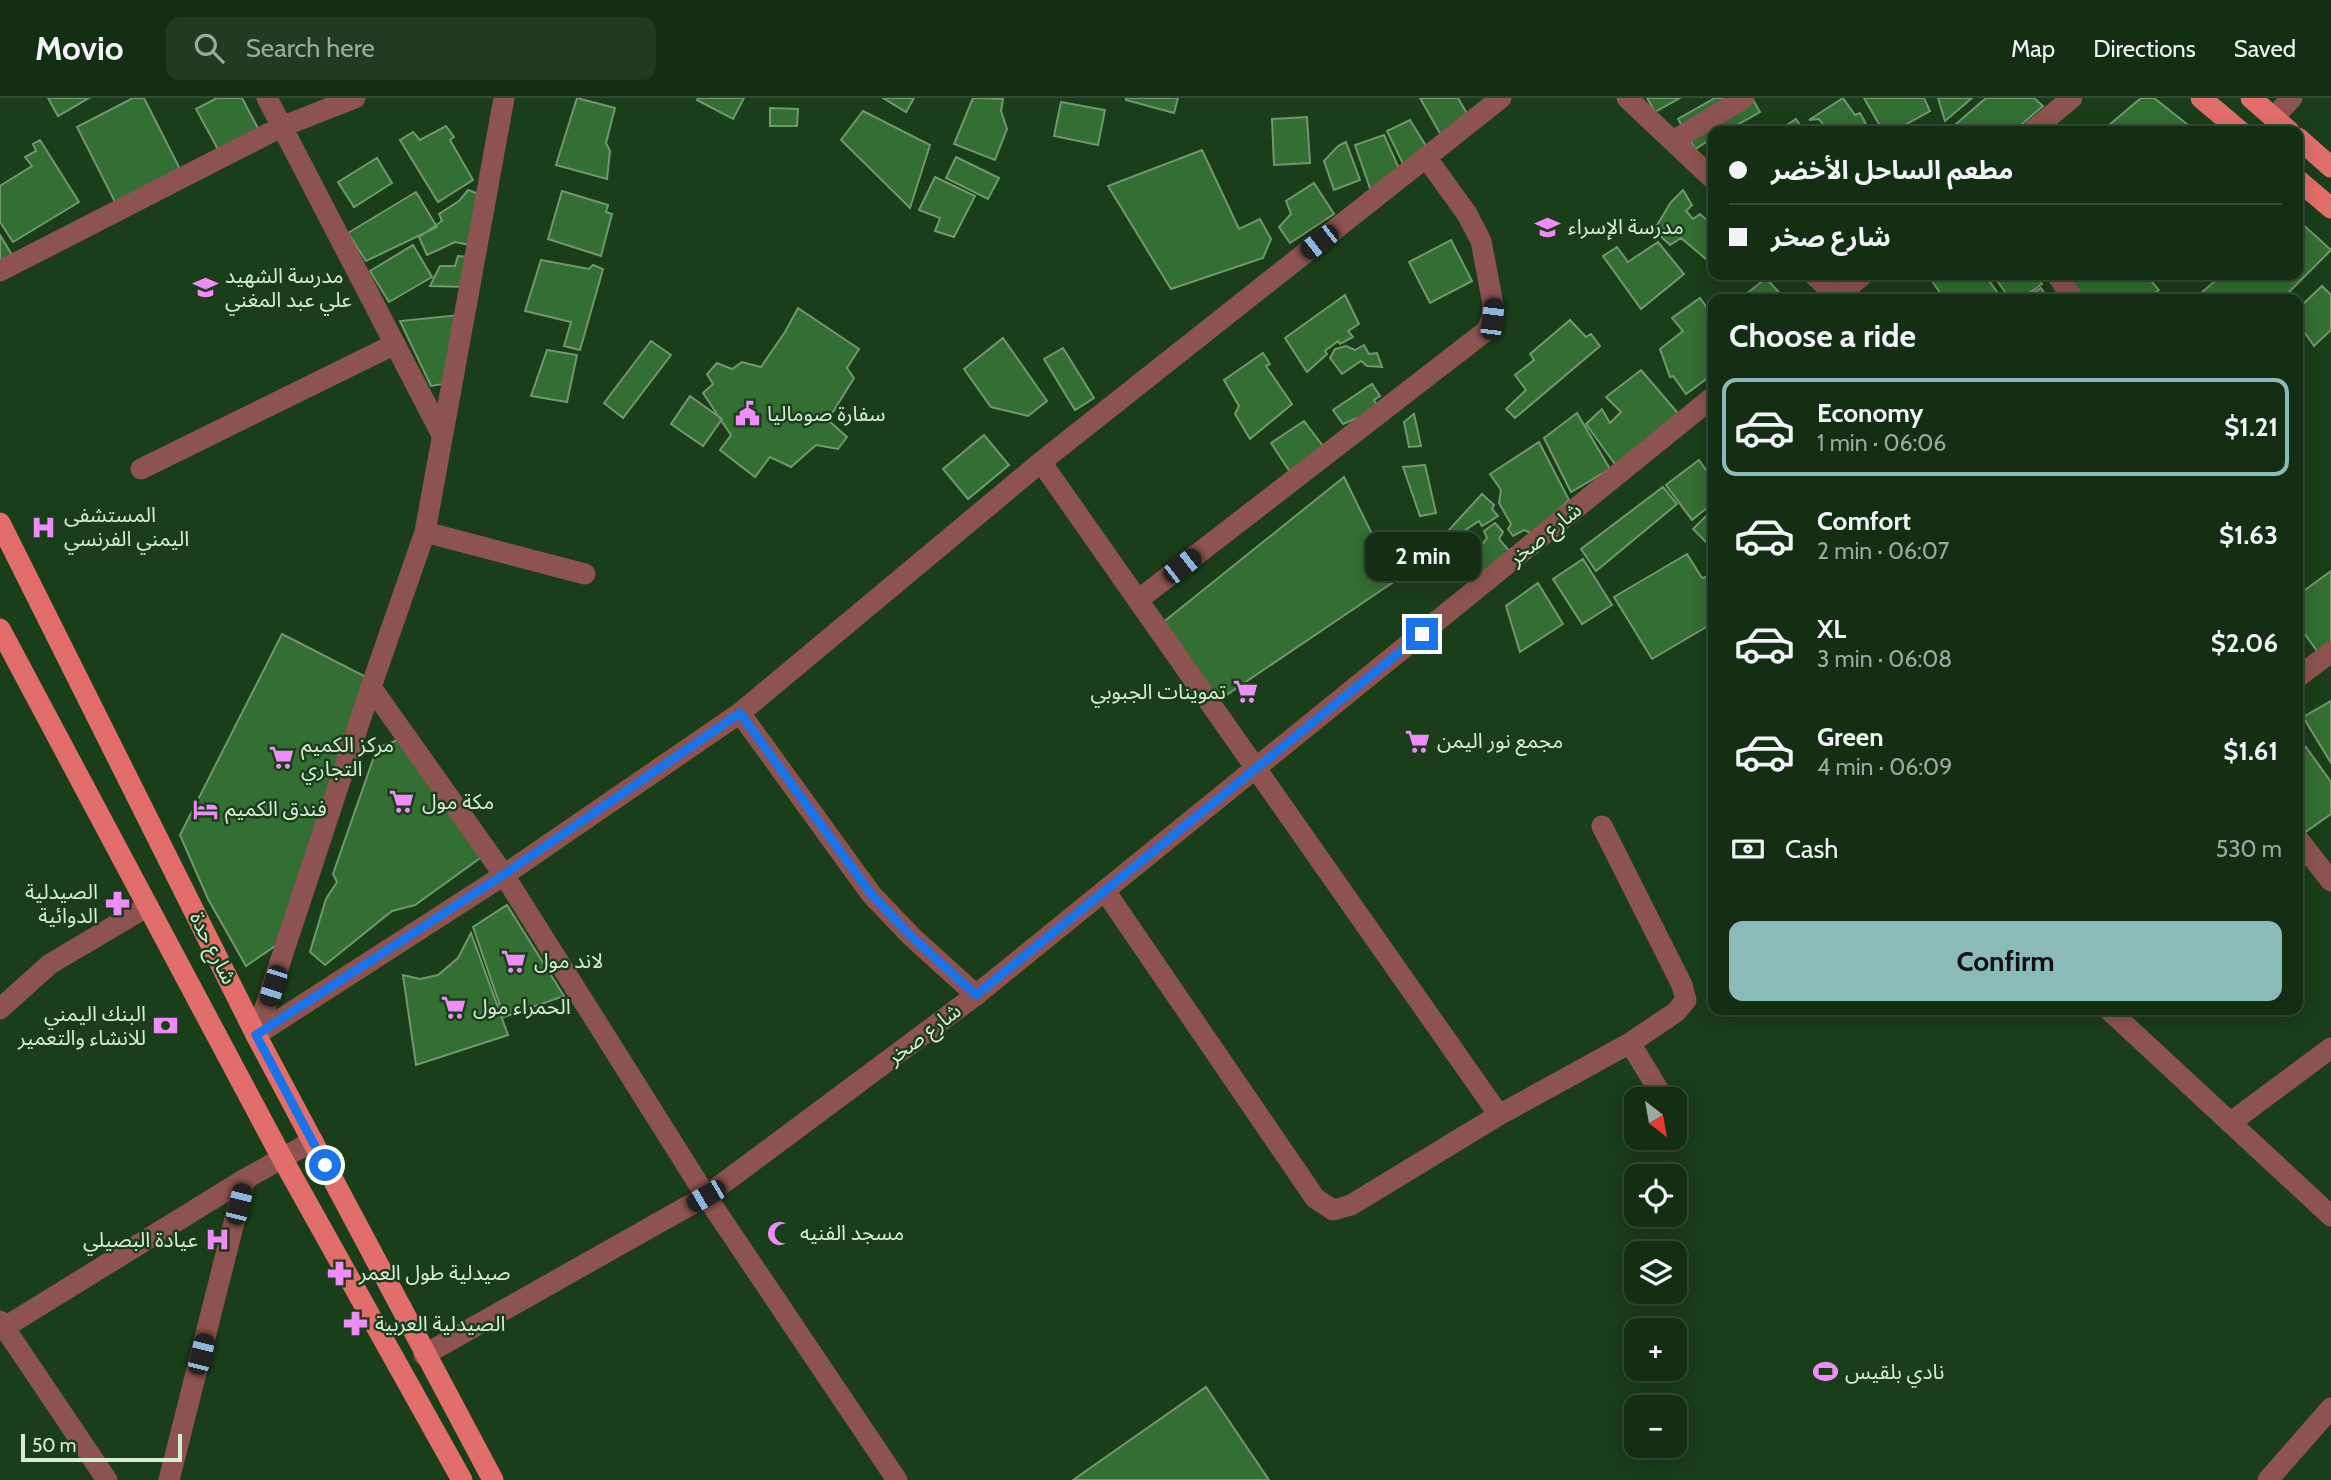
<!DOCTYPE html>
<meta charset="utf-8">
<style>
body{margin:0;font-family:Cabin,"Noto Sans Arabic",sans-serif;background:#213a22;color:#f1f3f6;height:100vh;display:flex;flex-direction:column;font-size:26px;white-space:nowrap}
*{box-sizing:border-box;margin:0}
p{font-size:23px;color:#9da8a0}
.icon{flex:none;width:38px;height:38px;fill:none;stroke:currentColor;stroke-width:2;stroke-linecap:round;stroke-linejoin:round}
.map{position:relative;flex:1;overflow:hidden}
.drawer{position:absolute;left:1708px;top:196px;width:595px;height:721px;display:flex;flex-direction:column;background:#142e14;border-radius:14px;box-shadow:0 4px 18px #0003,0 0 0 2px #334a34}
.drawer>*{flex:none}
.banner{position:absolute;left:1708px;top:28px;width:595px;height:154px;border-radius:14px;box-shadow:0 4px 18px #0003,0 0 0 2px #334a34;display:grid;align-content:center;height:154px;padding:0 21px;background:#142e14}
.needle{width:46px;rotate:149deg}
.tools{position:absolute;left:1624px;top:989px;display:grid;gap:14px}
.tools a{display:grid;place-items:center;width:63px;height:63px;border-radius:14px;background:#142e14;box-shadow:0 4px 18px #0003,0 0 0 2px #334a34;font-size:35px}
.scale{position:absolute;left:21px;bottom:18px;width:161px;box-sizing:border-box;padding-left:7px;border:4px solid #d8ecd6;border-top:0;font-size:19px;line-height:24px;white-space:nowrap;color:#d8ecd6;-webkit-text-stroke:5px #1a3d1a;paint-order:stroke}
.end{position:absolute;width:32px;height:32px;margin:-16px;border:9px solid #1a73e8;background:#fff;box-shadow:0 0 0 4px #fff}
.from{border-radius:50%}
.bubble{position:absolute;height:49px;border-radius:14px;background:#142e14;box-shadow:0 4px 18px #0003,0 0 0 2px #334a34;font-size:23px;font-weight:800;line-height:49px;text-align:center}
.car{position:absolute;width:21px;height:42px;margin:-21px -10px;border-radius:9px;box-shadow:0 0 5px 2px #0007;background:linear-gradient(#222 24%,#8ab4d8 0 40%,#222 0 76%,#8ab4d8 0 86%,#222 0)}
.banner b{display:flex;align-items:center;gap:24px;height:66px;font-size:26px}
.banner b+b{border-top:2px solid #334a34}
.banner i{width:18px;height:18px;background:#f1f3f6}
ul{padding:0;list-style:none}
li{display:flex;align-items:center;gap:21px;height:98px;margin:0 14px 10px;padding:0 7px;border:4px solid transparent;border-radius:14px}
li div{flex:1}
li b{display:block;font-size:26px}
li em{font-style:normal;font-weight:800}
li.current{border-color:#8bbbb9}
li>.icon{width:63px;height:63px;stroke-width:1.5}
h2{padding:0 21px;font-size:32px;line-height:84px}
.pay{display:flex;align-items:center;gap:18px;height:77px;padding:0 21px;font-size:26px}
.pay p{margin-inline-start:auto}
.cta{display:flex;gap:14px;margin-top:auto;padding:14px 21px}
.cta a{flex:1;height:80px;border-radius:14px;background:#8bbbb9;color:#111;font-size:28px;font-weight:800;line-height:80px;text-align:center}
header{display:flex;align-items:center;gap:42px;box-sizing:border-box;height:98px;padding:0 35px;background:#142e14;border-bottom:2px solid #334a34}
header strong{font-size:33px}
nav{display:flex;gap:38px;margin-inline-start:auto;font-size:24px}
.search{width:490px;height:63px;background:#213a22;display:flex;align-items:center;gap:18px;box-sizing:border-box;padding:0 24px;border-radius:14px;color:#9da8a0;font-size:26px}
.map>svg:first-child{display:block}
.building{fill:#336e32;stroke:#71976f;stroke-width:2}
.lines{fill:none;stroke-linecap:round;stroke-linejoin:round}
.minor{stroke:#8c5350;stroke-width:21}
.major{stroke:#e16e6a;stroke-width:21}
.route{stroke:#1a73e8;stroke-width:9}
.labels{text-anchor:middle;stroke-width:5;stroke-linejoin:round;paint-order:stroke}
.poi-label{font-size:21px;fill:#d8ecd6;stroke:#1a3d1a;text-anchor:start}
.street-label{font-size:21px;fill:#d8ecd6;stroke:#1a3d1a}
</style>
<header>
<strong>Movio</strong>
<div class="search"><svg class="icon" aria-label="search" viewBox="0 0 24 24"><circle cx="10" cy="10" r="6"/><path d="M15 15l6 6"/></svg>Search here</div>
<nav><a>Map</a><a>Directions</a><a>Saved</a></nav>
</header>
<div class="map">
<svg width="2331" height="1382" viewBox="0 0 2331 1382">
<rect width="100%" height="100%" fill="#1a3d1a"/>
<path class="building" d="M 48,0 L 89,0 L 58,18 Z
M 133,0 L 144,0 L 180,71 L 115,104 L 77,29 Z
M 217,0 L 242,0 L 261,36 L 221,57 L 196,11 Z
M 577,0 L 615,10 L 606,45 L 610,53 L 607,81 L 556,67 Z
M 698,0 L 744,0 L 733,21 L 697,2 Z
M 883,0 L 914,0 L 906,14 Z
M 973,0 L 1003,1 L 1001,13 L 1007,31 L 995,62 L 954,46 Z
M 1126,0 L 1178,0 L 1174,15 L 1126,2 Z
M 1420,0 L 1458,0 L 1469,19 L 1441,37 Z
M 1647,0 L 1680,0 L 1655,14 Z
M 1715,0 L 1752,0 L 1760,14 L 1726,33 L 1713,33 L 1713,40 L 1695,51 L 1678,21 Z
M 1843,0 L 1855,17 L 1860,15 L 1867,28 L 1859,33 L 1828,33 L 1819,21 L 1809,22 Z
M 1864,0 L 1924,0 L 1930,13 L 1894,33 L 1883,33 Z
M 1938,0 L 1972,0 L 1945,23 Z
M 1986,0 L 2034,0 L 2043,8 L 2014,33 L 1948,33 Z
M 2141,0 L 2154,0 L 2192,30 L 2189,33 L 2102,33 Z
M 1061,4 L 1105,12 L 1098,47 L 1054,38 Z
M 770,10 L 798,11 L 797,28 L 770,28 Z
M 863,13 L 930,47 L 910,110 L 841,42 Z
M 1307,19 L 1310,65 L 1274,67 L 1272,21 Z
M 1796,21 L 1804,33 L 1778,33 Z
M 1410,22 L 1434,61 L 1409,78 L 1387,33 Z
M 446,28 L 454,39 L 450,42 L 473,82 L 438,104 L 400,42 L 413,34 L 420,42 Z
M 1384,37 L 1402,77 L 1372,96 L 1355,47 Z
M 40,42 L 79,104 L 13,144 L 0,124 L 0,88 L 32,68 L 25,59 L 36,53 L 33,46 Z
M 1346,44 L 1360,82 L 1334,92 L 1324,63 L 1338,48 Z
M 1202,52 L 1239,131 L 1260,121 L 1271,141 L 1263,160 L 1171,191 L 1108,88 Z
M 956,59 L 999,80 L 988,101 L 946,80 Z
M 377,60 L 392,85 L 354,109 L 338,84 Z
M 935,79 L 975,98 L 954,139 L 935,133 L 940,120 L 919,112 Z
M 1314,85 L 1334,116 L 1290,145 L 1279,129 L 1291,116 L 1286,103 Z
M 468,92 L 484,98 L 475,148 L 455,144 L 427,157 L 419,139 L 442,123 L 439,116 L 459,103 Z
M 1683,92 L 1692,107 L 1686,113 L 1693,121 L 1700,116 L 1713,128 L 1713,167 L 1681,140 L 1670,147 L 1654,132 L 1671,104 Z
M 562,93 L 608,107 L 606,114 L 612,116 L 601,158 L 548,141 Z
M 416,94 L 437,129 L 366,163 L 348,135 Z
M 2298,122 L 2331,152 L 2282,201 L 2194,201 L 2222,177 L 2298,177 Z
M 0,137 L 12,157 L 0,164 Z
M 1451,142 L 1472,183 L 1430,205 L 1409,164 Z
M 1658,144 L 1684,176 L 1641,211 L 1603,158 L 1617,149 L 1628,164 Z
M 413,147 L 432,179 L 389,204 L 370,173 Z
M 458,158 L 471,159 L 470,189 L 430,188 L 440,168 L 455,168 Z
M 541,162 L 589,171 L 593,167 L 603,171 L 580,252 L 564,248 L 571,224 L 525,213 Z
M 1928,177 L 1985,177 L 2002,201 L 1944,201 Z
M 1993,177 L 2035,177 L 2042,186 L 2021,201 L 2010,201 Z
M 2068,177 L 2146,177 L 2159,192 L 2147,201 L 2084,201 Z
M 1766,180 L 1785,201 L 1740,201 Z
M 2322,188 L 2331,197 L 2331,232 L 2314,248 L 2298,225 L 2298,211 Z
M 2041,190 L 2048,201 L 2024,201 Z
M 1345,197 L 1359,226 L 1348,233 L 1353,239 L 1340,246 L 1338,243 L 1325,253 L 1327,256 L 1307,274 L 1285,240 Z
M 1700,200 L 1713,218 L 1713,276 L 1686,296 L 1673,278 L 1670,279 L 1660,251 L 1683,233 L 1672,220 Z
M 798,210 L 859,251 L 847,270 L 854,280 L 828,322 L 847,339 L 838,351 L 816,347 L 791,369 L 770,359 L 755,379 L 720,352 L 731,337 L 703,295 L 713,286 L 707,276 L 717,265 L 732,271 L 742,264 L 761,269 L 785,234 Z
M 469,216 L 462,283 L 431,288 L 400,223 Z
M 1570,222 L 1586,239 L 1591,236 L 1600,248 L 1515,320 L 1506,311 L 1526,292 L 1515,277 L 1534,262 L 1530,256 Z
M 1003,240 L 1047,303 L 1028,318 L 991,309 L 964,271 Z
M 651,243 L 671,257 L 623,320 L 604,305 Z
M 1364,247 L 1369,256 L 1377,255 L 1382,269 L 1367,268 L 1361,263 L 1342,276 L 1330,260 L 1335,251 L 1346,248 L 1355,252 Z
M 1063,250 L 1094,300 L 1075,312 L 1044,261 Z
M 547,252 L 577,257 L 567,304 L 531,298 Z
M 1263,255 L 1270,266 L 1266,268 L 1292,306 L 1250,341 L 1235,316 L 1239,308 L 1224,282 Z
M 1641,272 L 1682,320 L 1620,373 L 1586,326 L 1602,311 L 1610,325 L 1621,314 L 1606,299 Z
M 1372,286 L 1380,298 L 1374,302 L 1386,322 L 1357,320 L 1343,326 L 1333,312 Z
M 690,298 L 722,321 L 703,348 L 671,326 Z
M 1577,315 L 1610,371 L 1571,394 L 1544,340 Z
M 1414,316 L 1421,348 L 1409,349 L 1404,324 Z
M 1304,323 L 1326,352 L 1292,377 L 1271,345 Z
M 984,337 L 1009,367 L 968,401 L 943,371 Z
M 1539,344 L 1569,402 L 1533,436 L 1524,432 L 1513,438 L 1508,431 L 1511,426 L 1499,405 L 1501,392 L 1490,376 Z
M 1699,362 L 1713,382 L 1713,405 L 1692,422 L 1666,387 Z
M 1425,367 L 1436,415 L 1420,418 L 1403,369 Z
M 1344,379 L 1395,483 L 1216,604 L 1161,526 Z
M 1663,389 L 1677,406 L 1596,473 L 1581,451 Z
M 1482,396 L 1494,407 L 1492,411 L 1498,418 L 1482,428 L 1479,423 L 1455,439 L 1447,434 Z
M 1713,411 L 1713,451 L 1693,431 Z
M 1495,425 L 1503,434 L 1499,441 L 1511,455 L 1485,479 L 1468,464 L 1487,440 L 1484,433 Z
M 1687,456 L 1702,480 L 1706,479 L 1713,491 L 1710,495 L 1713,502 L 1713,525 L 1652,561 L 1614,499 Z
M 1583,461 L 1612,507 L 1582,526 L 1553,481 Z
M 2331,473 L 2331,549 L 2320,557 L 2298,527 L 2298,497 Z
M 1538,485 L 1563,526 L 1520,554 L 1506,508 Z
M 282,536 L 368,580 L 278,846 L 246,868 L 208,801 L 180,737 Z
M 2331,603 L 2331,665 L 2303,619 Z
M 400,641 L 483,758 L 415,807 L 392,813 L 325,867 L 310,854 L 326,801 L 337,784 L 333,776 L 377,650 Z
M 2306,649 L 2331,684 L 2331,716 L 2304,735 L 2298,726 L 2298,655 Z
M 507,807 L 564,898 L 504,919 L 473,829 Z
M 471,835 L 508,937 L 416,967 L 403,877 L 420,881 L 438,877 L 458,860 Z
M 1206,1289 L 1269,1382 L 1073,1382 Z"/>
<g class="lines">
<path class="minor" d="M 267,0 L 441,335
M 1627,0 L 1713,81
M 2273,20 L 2292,0
M 2032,33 L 2072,0
M 1673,43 L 1744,0
M 0,173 L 281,29 L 355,0
M 1814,177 L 1840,201
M 2057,177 L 2073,201
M 1834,201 L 1863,177
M 1041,364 L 1499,1017
M 141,371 L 395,246
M 425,434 L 585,476
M 1138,502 L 1486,233 L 1492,221 L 1493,206 L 1481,143 L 1467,116 L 1426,59
M 2298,579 L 2331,554
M 371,589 L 504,777 L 706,1098 L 897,1382
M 740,615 L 871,796 L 911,838 L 976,897
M 2298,741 L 2331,783
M 1105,793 L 1315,1100 L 1333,1112 L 1351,1107 L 1499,1017 L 1630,945 L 1676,914 L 1686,902 L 1682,887 L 1602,728
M 0,911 L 50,866 L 148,808
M 2109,912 L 2331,1118
M 256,937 L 504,777 L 740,615 L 1041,364 L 1501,0
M 256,937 L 371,589 L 425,434 L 504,0
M 1630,945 L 1664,1001
M 1675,1019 L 1675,1021
M 2230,1025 L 2331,950
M 0,1223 L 107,1382
M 0,1232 L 245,1081 L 313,1043
M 424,1257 L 706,1098 L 976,897 L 1713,299
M 169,1382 L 245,1081
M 2268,1382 L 2331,1310"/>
<path class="major" d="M 2201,0 L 2240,33
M 2251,0 L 2289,33
M 2298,40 L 2331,69
M 2298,82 L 2331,110
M 0,425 L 256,937 L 493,1382
M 0,531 L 282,1060 L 462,1382"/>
</g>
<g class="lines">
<path class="route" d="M 325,1067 L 256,937 L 503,777 L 740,615 L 871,796 L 911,838 L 976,897 L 1422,536"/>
</g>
<defs>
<symbol id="school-bare" viewBox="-9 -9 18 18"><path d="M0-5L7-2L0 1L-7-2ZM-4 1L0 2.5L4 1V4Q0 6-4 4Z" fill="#ee8cf8" stroke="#1a3d1a" stroke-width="2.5" paint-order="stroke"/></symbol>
<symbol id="civic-bare" viewBox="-9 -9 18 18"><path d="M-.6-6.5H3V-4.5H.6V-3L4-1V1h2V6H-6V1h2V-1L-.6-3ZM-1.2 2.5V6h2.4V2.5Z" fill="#ee8cf8" stroke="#1a3d1a" stroke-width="2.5" paint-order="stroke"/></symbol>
<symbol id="hospital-bare" viewBox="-9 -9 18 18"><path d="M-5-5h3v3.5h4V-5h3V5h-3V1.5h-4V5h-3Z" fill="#ee8cf8" stroke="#1a3d1a" stroke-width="2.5" paint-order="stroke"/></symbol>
<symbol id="supermarket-bare" viewBox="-9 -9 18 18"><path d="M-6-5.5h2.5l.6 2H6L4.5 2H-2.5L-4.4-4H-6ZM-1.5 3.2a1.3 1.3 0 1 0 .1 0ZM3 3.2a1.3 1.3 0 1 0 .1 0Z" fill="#ee8cf8" stroke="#1a3d1a" stroke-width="2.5" paint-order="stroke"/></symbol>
<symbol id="hotel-bare" viewBox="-9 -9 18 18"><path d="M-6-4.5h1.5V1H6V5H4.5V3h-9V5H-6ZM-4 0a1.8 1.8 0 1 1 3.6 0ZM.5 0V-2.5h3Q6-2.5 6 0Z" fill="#ee8cf8" stroke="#1a3d1a" stroke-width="2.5" paint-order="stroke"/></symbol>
<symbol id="pharmacy-bare" viewBox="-9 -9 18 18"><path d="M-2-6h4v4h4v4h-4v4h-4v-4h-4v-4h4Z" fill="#ee8cf8" stroke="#1a3d1a" stroke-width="2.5" paint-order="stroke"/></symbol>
<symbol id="bank-bare" viewBox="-9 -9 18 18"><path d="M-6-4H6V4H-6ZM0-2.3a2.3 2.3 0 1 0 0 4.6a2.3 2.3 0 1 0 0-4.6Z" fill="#ee8cf8" stroke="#1a3d1a" stroke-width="2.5" paint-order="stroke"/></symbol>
<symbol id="mosque-bare" viewBox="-9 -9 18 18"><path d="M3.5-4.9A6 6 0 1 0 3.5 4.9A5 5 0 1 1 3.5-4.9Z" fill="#ee8cf8" stroke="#1a3d1a" stroke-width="2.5" paint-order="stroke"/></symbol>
<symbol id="stadium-bare" viewBox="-9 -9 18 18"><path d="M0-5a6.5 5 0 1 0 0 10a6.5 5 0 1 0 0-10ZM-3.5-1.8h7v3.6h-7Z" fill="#ee8cf8" stroke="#1a3d1a" stroke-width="2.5" paint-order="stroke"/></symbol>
</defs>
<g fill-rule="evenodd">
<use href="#school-bare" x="1530" y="112" width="35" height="35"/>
<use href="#school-bare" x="188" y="172" width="35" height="35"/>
<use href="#civic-bare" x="730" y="298" width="35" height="35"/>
<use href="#hospital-bare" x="26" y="412" width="35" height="35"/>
<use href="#supermarket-bare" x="1228" y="576" width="35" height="35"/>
<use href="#supermarket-bare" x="1400" y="626" width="35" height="35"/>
<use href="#supermarket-bare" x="264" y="642" width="35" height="35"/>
<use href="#supermarket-bare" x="384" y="686" width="35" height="35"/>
<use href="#hotel-bare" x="188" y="694" width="35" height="35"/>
<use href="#pharmacy-bare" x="100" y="788" width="35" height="35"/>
<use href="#supermarket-bare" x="496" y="846" width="35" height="35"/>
<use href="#supermarket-bare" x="436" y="892" width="35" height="35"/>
<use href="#bank-bare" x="148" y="910" width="35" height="35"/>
<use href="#mosque-bare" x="762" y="1118" width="35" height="35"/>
<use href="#hospital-bare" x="200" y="1124" width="35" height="35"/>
<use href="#pharmacy-bare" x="322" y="1158" width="35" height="35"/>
<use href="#pharmacy-bare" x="338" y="1208" width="35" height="35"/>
<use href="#stadium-bare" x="1808" y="1256" width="35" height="35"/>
</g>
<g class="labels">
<g class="poi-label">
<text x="1568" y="136">مدرسة الإسراء</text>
<text x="225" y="185">مدرسة الشهيد<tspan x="225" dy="24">علي عبد المغني</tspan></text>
<text x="767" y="323">سفارة صوماليا</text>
<text x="64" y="424">المستشفى<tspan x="64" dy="24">اليمني الفرنسي</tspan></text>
<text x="1226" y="601" text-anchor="end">تموينات الجبوبي</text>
<text x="1437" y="650">مجمع نور اليمن</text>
<text x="301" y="654">مركز الكميم<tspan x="301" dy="24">التجاري</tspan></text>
<text x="422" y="711">مكة مول</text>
<text x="225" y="718">فندق الكميم</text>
<text x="98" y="801" text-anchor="end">الصيدلية<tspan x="98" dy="24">الدوائية</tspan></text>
<text x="534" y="870">لاند مول</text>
<text x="473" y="916">الحمراء مول</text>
<text x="146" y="923" text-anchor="end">البنك اليمني<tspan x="146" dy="24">للانشاء والتعمير</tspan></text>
<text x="800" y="1142">مسجد الفنيه</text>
<text x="198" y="1149" text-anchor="end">عيادة البصيلي</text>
<text x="359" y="1182">صيدلية طول العمر</text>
<text x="375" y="1233">الصيدلية العربية</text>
<text x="1845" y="1281">نادي بلقيس</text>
</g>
<g class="street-label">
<text transform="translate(1545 436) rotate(-39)" y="7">شارع صخر</text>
<text transform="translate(213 850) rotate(63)" y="7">شارع حدة</text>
<text transform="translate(924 936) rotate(-37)" y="7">شارع صخر</text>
</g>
</g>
</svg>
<div class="tools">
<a><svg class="needle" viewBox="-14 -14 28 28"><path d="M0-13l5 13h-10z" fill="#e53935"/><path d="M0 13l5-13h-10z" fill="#9da8a0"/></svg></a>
<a><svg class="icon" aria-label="locate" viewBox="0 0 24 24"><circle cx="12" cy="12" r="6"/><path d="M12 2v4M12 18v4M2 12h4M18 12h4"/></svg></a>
<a><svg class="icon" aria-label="layers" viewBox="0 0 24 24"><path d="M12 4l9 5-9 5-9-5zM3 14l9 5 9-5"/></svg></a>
<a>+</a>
<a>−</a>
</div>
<div class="scale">50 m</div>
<i class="end from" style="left:325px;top:1067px"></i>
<i class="end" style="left:1422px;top:536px"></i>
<div class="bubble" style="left:1365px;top:434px;width:116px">2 min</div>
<i class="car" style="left:1319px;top:144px;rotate:232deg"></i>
<i class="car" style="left:1492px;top:221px;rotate:7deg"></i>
<i class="car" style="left:1182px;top:468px;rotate:52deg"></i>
<i class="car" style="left:273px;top:888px;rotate:198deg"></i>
<i class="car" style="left:706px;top:1098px;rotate:240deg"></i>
<i class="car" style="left:239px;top:1106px;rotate:14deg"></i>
<i class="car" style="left:201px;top:1256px;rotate:14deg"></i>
<div class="banner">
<b><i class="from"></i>مطعم الساحل الأخضر</b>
<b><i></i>شارع صخر</b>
</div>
<section class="drawer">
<h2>Choose a ride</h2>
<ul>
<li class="current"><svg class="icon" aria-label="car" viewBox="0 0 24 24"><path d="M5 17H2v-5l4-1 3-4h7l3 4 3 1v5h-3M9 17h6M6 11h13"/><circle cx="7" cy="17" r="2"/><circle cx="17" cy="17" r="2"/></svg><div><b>Economy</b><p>1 min · 06:06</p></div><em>$1.21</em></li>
<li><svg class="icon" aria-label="car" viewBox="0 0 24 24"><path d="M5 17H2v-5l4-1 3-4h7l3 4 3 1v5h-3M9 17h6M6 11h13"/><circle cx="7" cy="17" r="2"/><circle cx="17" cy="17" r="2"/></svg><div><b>Comfort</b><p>2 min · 06:07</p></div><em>$1.63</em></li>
<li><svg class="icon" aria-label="car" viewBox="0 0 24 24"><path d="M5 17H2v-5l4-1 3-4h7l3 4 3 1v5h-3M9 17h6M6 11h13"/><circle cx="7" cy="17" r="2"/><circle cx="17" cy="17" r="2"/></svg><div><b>XL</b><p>3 min · 06:08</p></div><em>$2.06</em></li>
<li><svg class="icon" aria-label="car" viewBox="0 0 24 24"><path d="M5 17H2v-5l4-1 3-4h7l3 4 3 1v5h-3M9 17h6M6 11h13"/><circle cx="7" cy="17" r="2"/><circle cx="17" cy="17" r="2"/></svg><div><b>Green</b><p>4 min · 06:09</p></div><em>$1.61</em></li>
</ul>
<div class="pay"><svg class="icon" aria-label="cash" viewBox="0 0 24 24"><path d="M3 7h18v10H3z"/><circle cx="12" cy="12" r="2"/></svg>Cash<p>530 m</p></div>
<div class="cta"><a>Confirm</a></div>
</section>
</div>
